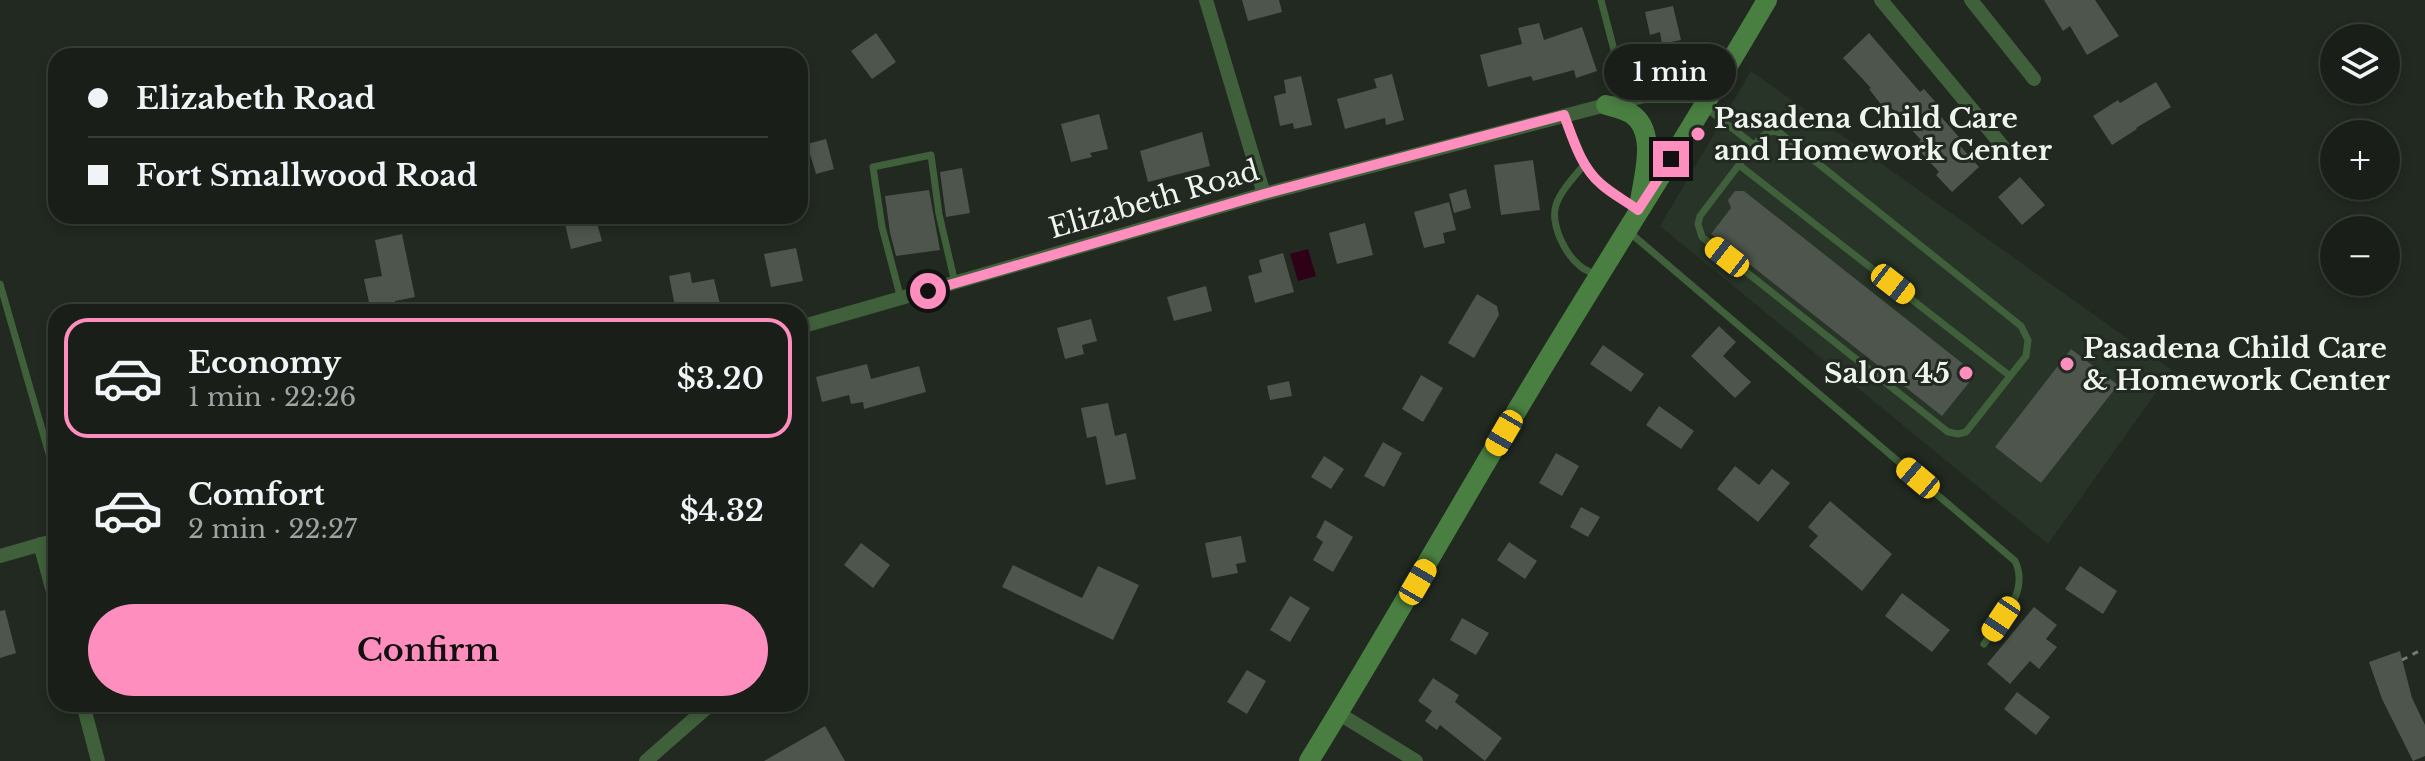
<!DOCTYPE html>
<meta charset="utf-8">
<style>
body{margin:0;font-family:"Libre Baskerville",serif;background:#262c25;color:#f1f3f6;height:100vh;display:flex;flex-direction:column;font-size:30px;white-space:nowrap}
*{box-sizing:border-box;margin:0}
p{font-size:26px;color:#9fa2a2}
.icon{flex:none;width:44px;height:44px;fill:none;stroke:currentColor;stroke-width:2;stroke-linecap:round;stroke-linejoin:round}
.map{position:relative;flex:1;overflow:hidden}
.panel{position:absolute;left:48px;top:304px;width:760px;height:408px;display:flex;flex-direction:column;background:#191f18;border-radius:24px;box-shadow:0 4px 12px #0003,0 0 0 2px #373d37}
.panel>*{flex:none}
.hud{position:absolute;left:48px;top:48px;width:760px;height:176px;border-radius:24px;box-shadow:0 4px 12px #0003,0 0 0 2px #373d37;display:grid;align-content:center;height:176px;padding:0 40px;background:#191f18}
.fabs{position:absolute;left:2320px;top:24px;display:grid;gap:16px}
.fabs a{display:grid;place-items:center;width:80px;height:80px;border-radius:50%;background:#191f18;box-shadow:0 4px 12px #0003,0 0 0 2px #373d37;font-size:40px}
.end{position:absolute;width:36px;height:36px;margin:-18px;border:10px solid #fe8ebd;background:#111;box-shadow:0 0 0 4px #111}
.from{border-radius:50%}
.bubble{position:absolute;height:56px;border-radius:28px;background:#191f18;box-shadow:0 4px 12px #0003,0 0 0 2px #373d37;font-size:26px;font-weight:600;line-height:56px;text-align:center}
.car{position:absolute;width:24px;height:48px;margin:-24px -12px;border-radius:10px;box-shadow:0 0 6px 2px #0007;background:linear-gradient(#f5c518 24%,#345 0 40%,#f5c518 0 76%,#345 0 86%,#f5c518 0)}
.hud b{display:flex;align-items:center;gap:28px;height:76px;font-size:30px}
.hud b+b{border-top:2px solid #373d37}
.hud i{width:20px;height:20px;background:#f1f3f6}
ul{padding:14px 0 0;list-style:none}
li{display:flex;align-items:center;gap:24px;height:120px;margin:0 16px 12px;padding:0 24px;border:4px solid transparent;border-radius:24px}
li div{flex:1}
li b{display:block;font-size:30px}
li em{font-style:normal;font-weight:600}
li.current{border-color:#fe8ebd}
li>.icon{width:72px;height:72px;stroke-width:1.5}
.primary-button{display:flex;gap:16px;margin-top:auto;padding:16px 40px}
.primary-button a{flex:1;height:92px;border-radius:48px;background:#fe8ebd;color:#111;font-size:32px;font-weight:600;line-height:92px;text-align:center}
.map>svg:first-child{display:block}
.built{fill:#283427}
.water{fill:#2e0117}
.building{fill:#4d554c}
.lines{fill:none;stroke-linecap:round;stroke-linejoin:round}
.path{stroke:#747a73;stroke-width:3;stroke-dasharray:6 6;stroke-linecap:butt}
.lane{stroke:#3f603a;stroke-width:7}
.street{stroke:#3f603a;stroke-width:14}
.secondary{stroke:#4a7f42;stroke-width:20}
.route{stroke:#fe8ebd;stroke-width:10}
.poi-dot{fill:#fe8ebd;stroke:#212920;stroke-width:3}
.labels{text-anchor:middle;stroke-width:6;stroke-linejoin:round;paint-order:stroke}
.poi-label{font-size:28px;font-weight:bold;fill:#f0f4ef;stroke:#212920;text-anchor:start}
.street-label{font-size:28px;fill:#f0f4ef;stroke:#212920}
</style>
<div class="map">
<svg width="2425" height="761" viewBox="0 0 2425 761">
<rect width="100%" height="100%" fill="#212920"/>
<path class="built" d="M 1751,71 L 2172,370 L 2048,544 L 1660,226 Z"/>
<path class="water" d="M 1308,249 L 1316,276 L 1298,281 L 1290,254 Z"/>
<path class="building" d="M 1242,0 L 1279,0 L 1282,12 L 1248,21 Z
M 2044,0 L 2095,0 L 2119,36 L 2087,55 L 2070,26 L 2063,31 Z
M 1673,6 L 1681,40 L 1662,44 L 1660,32 L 1650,35 L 1645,12 Z
M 1539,23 L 1544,40 L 1582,27 L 1597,71 L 1576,78 L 1574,70 L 1533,81 L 1531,76 L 1488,87 L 1480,55 L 1522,44 L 1518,28 Z
M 876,33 L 896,62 L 872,79 L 851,51 Z
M 1869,33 L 1920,92 L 1924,89 L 1939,106 L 1935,110 L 1959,137 L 1955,140 L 1979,167 L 1952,192 L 1936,175 L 1939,172 L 1915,146 L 1921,140 L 1887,103 L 1883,107 L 1869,89 L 1871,88 L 1843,58 Z
M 1392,74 L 1404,120 L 1386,125 L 1385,118 L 1345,129 L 1337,99 L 1377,88 L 1374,79 Z
M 1301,76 L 1312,125 L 1294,129 L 1293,123 L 1280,126 L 1274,96 L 1286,93 L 1284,80 Z
M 2156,82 L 2171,107 L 2136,128 L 2137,129 L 2112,145 L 2093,116 L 2118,100 L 2120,103 Z
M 1099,114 L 1108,149 L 1090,153 L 1092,157 L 1071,162 L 1061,124 Z
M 1202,132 L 1210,166 L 1148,182 L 1140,151 Z
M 826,139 L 834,169 L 816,174 L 807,144 Z
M 1533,160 L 1540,210 L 1501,215 L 1494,165 Z
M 962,168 L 970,213 L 946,217 L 940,172 Z
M 2020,177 L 2045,205 L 2022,225 L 1998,197 Z
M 1466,189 L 1471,208 L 1454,213 L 1449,194 Z
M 929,190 L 940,250 L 896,256 L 890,233 L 885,196 Z
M 1735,191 L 1744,191 L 1976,374 L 1942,416 L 1711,234 L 1731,208 L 1728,200 Z
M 1449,202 L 1456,230 L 1443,233 L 1445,243 L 1424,248 L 1414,212 Z
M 563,216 L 595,216 L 602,241 L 571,249 Z
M 1365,223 L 1373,255 L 1337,264 L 1329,233 Z
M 402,234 L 415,297 L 395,301 L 398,312 L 371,312 L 364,279 L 382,276 L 375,240 Z
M 796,248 L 803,281 L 771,287 L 764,254 Z
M 1283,253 L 1294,292 L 1255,303 L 1248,276 L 1262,272 L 1259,260 Z
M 690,272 L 692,283 L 714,279 L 720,304 L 676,312 L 669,276 Z
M 1206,286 L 1212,311 L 1174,321 L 1167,297 Z
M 1477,294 L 1497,306 L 1499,315 L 1474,358 L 1448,343 Z
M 1091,319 L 1097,341 L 1082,345 L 1084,354 L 1065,359 L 1057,328 Z
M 1719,326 L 1736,342 L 1723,356 L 1751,382 L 1735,398 L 1691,356 Z
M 1603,345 L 1644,374 L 1631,392 L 1590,364 Z
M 2071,349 L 2118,385 L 2041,483 L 1995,447 Z
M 867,364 L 871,379 L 919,366 L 926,392 L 864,409 L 863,402 L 851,404 L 849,395 L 822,402 L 816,377 Z
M 1421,375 L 1443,388 L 1423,422 L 1402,409 Z
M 1289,381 L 1292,396 L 1270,400 L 1267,386 Z
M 1108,403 L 1115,436 L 1126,433 L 1136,479 L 1106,485 L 1096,436 L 1087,438 L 1081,408 Z
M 1659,406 L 1694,431 L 1681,449 L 1646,425 Z
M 1383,442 L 1402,453 L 1384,487 L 1364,476 Z
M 1556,453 L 1579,466 L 1562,496 L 1539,483 Z
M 1324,456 L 1344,469 L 1331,489 L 1311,477 Z
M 1735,466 L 1759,485 L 1772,469 L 1790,483 L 1758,522 L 1717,489 Z
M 1830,501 L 1892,554 L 1862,591 L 1809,546 L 1818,536 L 1808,527 Z
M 1581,507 L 1600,517 L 1588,537 L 1570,527 Z
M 1325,520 L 1353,537 L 1333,572 L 1313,560 L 1323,542 L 1316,537 Z
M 1241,536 L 1246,562 L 1236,564 L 1238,573 L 1212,578 L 1205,543 Z
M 1509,542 L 1537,561 L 1525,579 L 1497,560 Z
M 861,543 L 890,565 L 873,588 L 844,565 Z
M 1013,565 L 1082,598 L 1098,566 L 1139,585 L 1113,640 L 1002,587 Z
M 2080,566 L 2117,591 L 2103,614 L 2065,589 Z
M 1902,593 L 1950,630 L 1932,652 L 1885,616 Z
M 1290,596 L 1310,608 L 1290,642 L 1270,630 Z
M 2034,607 L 2057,625 L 2046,639 L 2057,647 L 2039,669 L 2030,661 L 2010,684 L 1987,664 Z
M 5,610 L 16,653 L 0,658 L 0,611 Z
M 1462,618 L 1489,633 L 1476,655 L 1450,640 Z
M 2400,651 L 2412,698 L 2425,725 L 2425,756 L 2413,761 L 2382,699 L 2369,662 Z
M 1247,670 L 1266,681 L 1247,714 L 1227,702 Z
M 1433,678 L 1459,695 L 1455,702 L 1502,738 L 1485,761 L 1440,725 L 1437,730 L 1425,721 L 1432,711 L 1418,701 Z
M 2017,692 L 2050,717 L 2036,735 L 2004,709 Z
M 825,726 L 845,761 L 764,761 Z"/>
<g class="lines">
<path class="path" d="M 2402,660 L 2421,650"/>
<path class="lane" d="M 1601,0 L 1627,100
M 1706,108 L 1754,145 C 1762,137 1768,128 1780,133 L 2021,326 L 2028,340 L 2026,356 L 1966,432 L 1958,434 L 1948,432 L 1702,237 L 1698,224 L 1700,216 L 1754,145
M 1564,115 C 1573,139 1581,166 1600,183 C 1610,193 1625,200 1636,209
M 1585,164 C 1575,176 1561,190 1556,205 C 1550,224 1565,254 1580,266 C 1584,270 1591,272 1597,275
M 1739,165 L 2010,376
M 1628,231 L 2015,561 C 2030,592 2001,619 1984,644
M 0,284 L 56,478
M 901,299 L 882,227 L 873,167 L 931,155 L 939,214 L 955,283"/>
<path class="street" d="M 1206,0 L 1264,194
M 1881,0 L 2005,149
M 1971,0 L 2034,79
M 800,327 L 1264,194 L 1606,105 L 1645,96 L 1711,96
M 40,544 L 56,603
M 0,556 L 56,540
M 83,704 L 98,761
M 1338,713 L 1416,761
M 646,761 L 711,704"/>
<path class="secondary" d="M 1606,105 C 1613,107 1623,109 1630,113 C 1658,130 1644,175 1640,201
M 1309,761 C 1386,636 1458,508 1534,382 C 1611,254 1692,129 1767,0"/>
</g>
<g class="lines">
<path class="route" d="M 928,291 L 1264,194 L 1564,115 C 1573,139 1581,167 1601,184 C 1612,194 1626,201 1638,210 L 1671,159"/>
</g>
<g class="poi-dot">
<circle cx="1698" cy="134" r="8"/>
<circle cx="2067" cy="364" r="8"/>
<circle cx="1966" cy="373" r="8"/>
</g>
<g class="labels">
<g class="poi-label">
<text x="1714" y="128">Pasadena Child Care<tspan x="1714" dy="32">and Homework Center</tspan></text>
<text x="2083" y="358">Pasadena Child Care<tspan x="2083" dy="32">&amp; Homework Center</tspan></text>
<text x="1950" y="383" text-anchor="end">Salon 45</text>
</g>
<g class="street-label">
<text transform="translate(1154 199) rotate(-16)" y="10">Elizabeth Road</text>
</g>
</g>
</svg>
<div class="fabs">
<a><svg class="icon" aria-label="layers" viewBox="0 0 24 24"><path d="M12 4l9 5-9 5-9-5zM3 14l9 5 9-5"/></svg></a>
<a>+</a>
<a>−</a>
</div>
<i class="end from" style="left:928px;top:291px"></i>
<i class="end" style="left:1671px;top:159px"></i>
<div class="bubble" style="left:1604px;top:44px;width:132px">1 min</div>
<i class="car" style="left:1727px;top:257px;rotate:308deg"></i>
<i class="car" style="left:1893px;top:284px;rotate:128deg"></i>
<i class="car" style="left:1504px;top:433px;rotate:210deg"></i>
<i class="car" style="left:1918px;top:478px;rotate:310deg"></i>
<i class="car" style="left:1418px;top:582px;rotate:30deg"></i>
<i class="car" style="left:2001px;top:619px;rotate:214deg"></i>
<div class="hud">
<b><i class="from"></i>Elizabeth Road</b>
<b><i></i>Fort Smallwood Road</b>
</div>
<section class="panel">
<ul>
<li class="current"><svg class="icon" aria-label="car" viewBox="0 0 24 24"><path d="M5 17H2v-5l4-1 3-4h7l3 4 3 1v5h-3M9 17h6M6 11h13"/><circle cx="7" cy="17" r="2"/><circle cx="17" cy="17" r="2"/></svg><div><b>Economy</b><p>1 min · 22:26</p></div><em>$3.20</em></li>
<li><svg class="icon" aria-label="car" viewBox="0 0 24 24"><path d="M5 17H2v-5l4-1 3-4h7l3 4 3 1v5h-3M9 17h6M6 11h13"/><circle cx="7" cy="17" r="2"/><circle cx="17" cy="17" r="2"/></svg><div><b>Comfort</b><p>2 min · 22:27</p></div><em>$4.32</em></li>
</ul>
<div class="primary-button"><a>Confirm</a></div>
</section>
</div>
